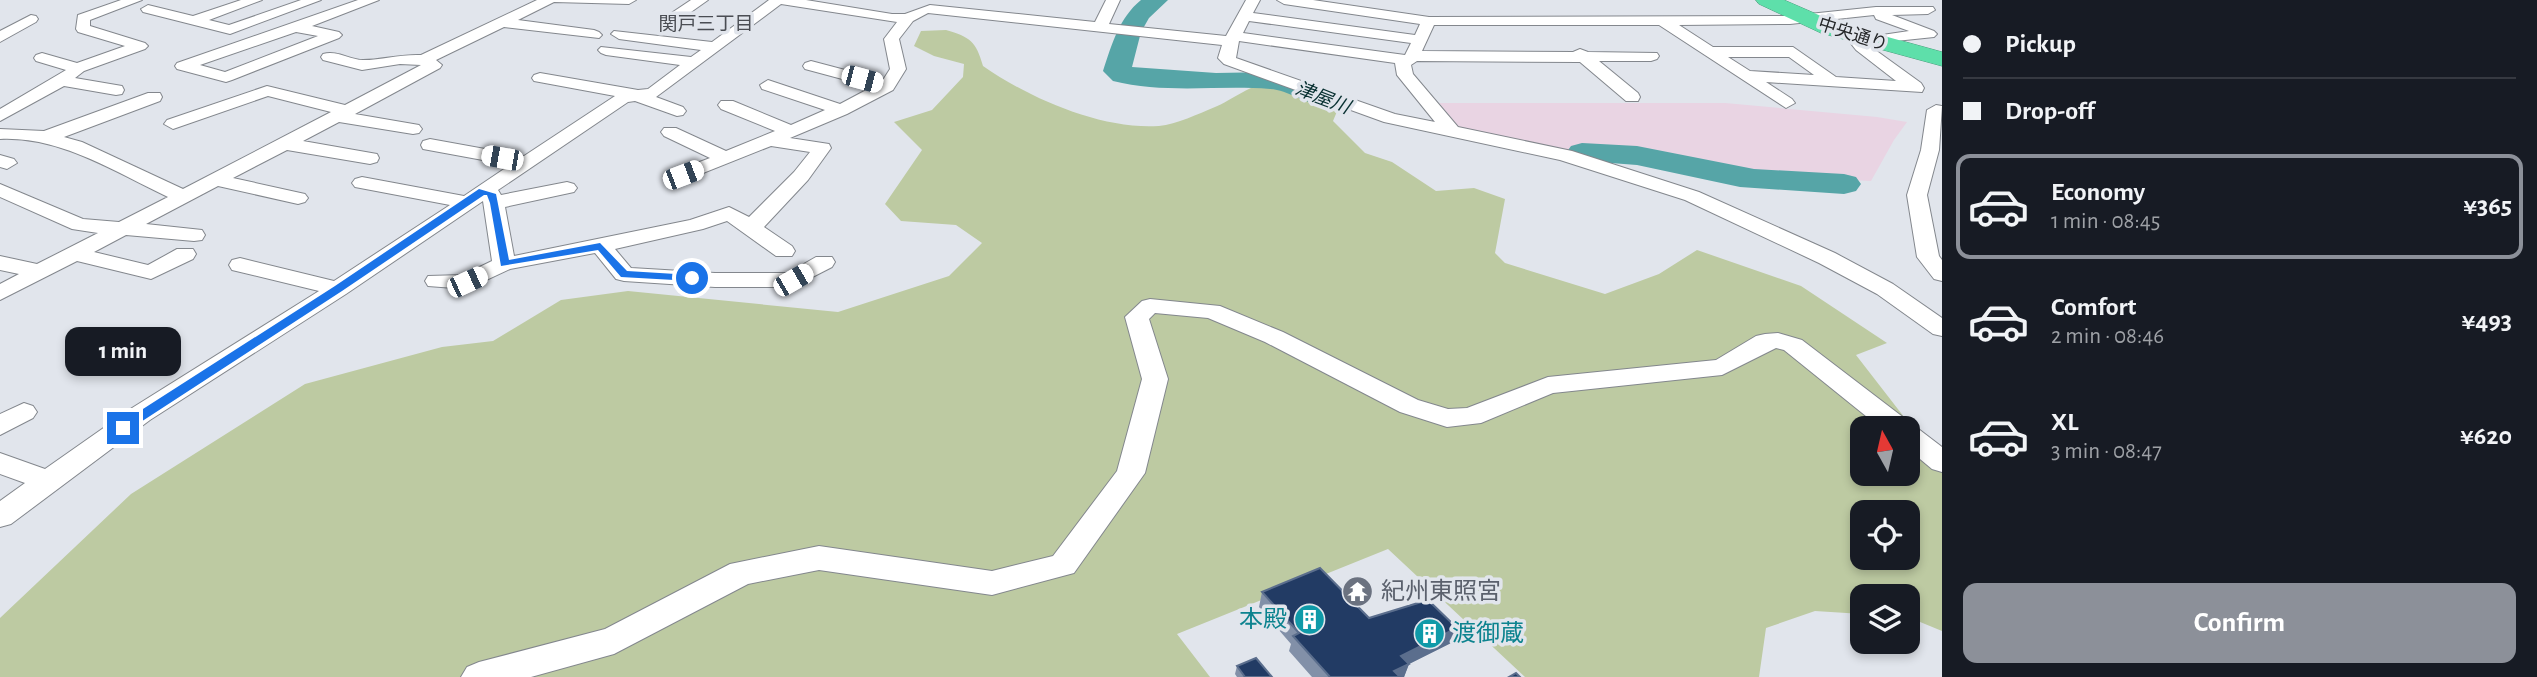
<!DOCTYPE html>
<meta charset="utf-8">
<style>
body{margin:0;font-family:"Alegreya Sans","Noto Sans JP",sans-serif;background:#20242c;color:#f1f3f6;height:100vh;display:flex;flex-direction:column;font-size:26px;white-space:nowrap}
*{box-sizing:border-box;margin:0}
p{font-size:23px;color:#9ea1a6}
.icon{flex:none;width:38px;height:38px;fill:none;stroke:currentColor;stroke-width:2;stroke-linecap:round;stroke-linejoin:round}
.map{position:relative;flex:1;overflow:hidden}
.sheet{display:flex;flex-direction:column;background:#171b24;width:595px}
.sheet>*{flex:none}
.hud{display:grid;align-content:center;height:154px;padding:0 21px;background:#171b24}
.needle{width:46px;rotate:352deg}
.controls{position:absolute;left:1850px;top:416px;display:grid;gap:14px}
.controls a{display:grid;place-items:center;width:70px;height:70px;border-radius:14px;background:#171b24;box-shadow:0 4px 10px #0003;font-size:35px}
.end{position:absolute;width:32px;height:32px;margin:-16px;border:9px solid #1a73e8;background:#fff;box-shadow:0 0 0 4px #fff}
.from{border-radius:50%}
.bubble{position:absolute;height:49px;border-radius:14px;background:#171b24;box-shadow:0 4px 10px #0003;font-size:23px;font-weight:700;line-height:49px;text-align:center}
.car{position:absolute;width:21px;height:42px;margin:-21px -10px;border-radius:9px;box-shadow:0 0 5px 2px #0007;background:linear-gradient(#fff 24%,#345 0 40%,#fff 0 76%,#345 0 86%,#fff 0)}
.hud b{display:flex;align-items:center;gap:24px;height:66px;font-size:26px}
.hud b+b{border-top:2px solid #363941}
.hud i{width:18px;height:18px;background:#f1f3f6}
ul{padding:0;list-style:none}
li{display:flex;align-items:center;gap:21px;height:105px;margin:0 14px 10px;padding:0 7px;border:4px solid transparent;border-radius:14px}
li div{flex:1}
li b{display:block;font-size:26px}
li em{font-style:normal;font-weight:700}
li.active{border-color:#8c9099}
li>.icon{width:63px;height:63px;stroke-width:1.5}
.primary-button{display:flex;gap:14px;margin-top:auto;padding:14px 21px}
.primary-button a{flex:1;height:80px;border-radius:14px;background:#8c9099;color:#fff;font-size:28px;font-weight:700;line-height:80px;text-align:center}
main{display:flex;flex:1;min-height:0}
.map>svg:first-child{display:block}
.commercial{fill:#e9d4e3}
.green{fill:#bdcaa2;fill-rule:evenodd}
.lines{fill:none;stroke-linecap:round;stroke-linejoin:round}
.river{fill:#56a5a7;fill-rule:evenodd}
.minor-casing{stroke:#83878d;stroke-width:2}
.highway-casing{stroke:#4a9f7d;stroke-width:1}
.minor{fill:#fff;fill-rule:evenodd}
.highway{fill:#5edfaa;fill-rule:evenodd}
.wall{fill:#8290a8}
.shaded-wall{fill:#5b6e8d}
.building{fill:#223b64;stroke:#5b6e8d;stroke-width:2}
.route{fill:#1a73e8}
.labels{text-anchor:middle;stroke-width:7;stroke-linejoin:round;paint-order:stroke}
.far-street-label{font-size:18px;fill:#252729;stroke:#e1e5ec}
.far-neighbourhood-label{font-size:19px;fill:#4a4d53;stroke:#e1e5ec}
.far-water-label{font-size:19px;font-style:italic;fill:#083031;stroke:#e1e5ec}
.near-worship-label{font-size:24px;fill:#5b616d;stroke:#e1e5ec;text-anchor:start}
.near-culture-label{font-size:24px;fill:#0d838f;stroke:#e1e5ec;text-anchor:end}
</style>
<main>
<div class="map">
<svg width="1942" height="677" viewBox="0 0 1942 677">
<rect width="100%" height="100%" fill="#e1e5ec"/>
<path class="commercial" d="M 1439,103 L 1725,103 L 1877,117 L 1907,122 L 1894,140 L 1871,181 L 1737,175 L 1699,164 L 1601,149 L 1573,152 L 1462,131 Z"/>
<path class="green" d="M 946,30 C 970,37 976,41 983,66 C 1029,98 1101,130 1159,126 C 1177,124 1198,114 1215,107 C 1232,100 1257,80 1273,83 C 1294,87 1318,101 1338,109 L 1333,121 L 1365,153 L 1392,162 L 1436,191 L 1474,188 L 1505,199 L 1495,253 L 1505,263 L 1605,294 L 1659,274 L 1697,250 L 1801,286 L 1887,343 L 1856,355 L 1942,466 L 1942,631 L 1908,617 L 1908,597 L 1862,597 L 1862,614 L 1815,611 L 1766,628 L 1759,677 L 1525,677 L 1388,549 L 1177,634 L 1210,677 L 0,677 L 0,618 L 131,494 L 305,384 L 442,347 L 493,341 L 561,300 L 628,291 L 838,312 L 949,276 L 982,243 L 956,225 L 901,221 L 885,204 L 922,150 L 894,122 L 932,110 L 963,77 L 964,64 L 934,56 L 914,46 L 921,31 ZM 1862,429 L 1908,429 L 1908,474 L 1862,474 ZM 1862,513 L 1908,513 L 1908,558 L 1862,558 Z"/>
<g class="lines">
<path class="river" d="M 1141,0 L 1168,0 L 1149,18 L 1141,32 L 1132,67 L 1216,73 L 1276,72 L 1331,91 L 1336,97 L 1331,103 C 1308,109 1292,90 1270,89 C 1218,85 1164,94 1113,81 L 1103,71 C 1112,44 1119,18 1141,0 Z
M 1582,143 L 1637,146 L 1754,169 L 1844,174 L 1856,177 L 1861,184 L 1856,191 L 1844,194 L 1740,187 L 1637,165 L 1571,160 L 1566,153 L 1571,146 Z"/>
<defs>
<path id="minor" d="M 121,0 L 142,0 L 90,20 L 90,26 L 145,43 L 148,46 L 145,49 L 84,71 L 75,78 L 122,86 L 124,90 L 122,94 L 116,95 L 64,86 L 0,121 L 0,109 L 66,70 L 36,61 L 34,58 L 36,55 L 42,53 L 77,63 L 125,46 L 78,32 L 76,29 L 78,15 Z
M 241,0 L 262,0 L 209,20 L 229,25 L 301,0 L 321,0 L 230,34 L 143,12 L 141,9 L 148,5 L 193,16 Z
M 358,0 L 379,0 L 312,26 L 339,32 L 342,35 L 339,38 L 232,80 L 226,82 L 177,69 L 175,66 L 177,63 ZM 296,32 L 318,36 L 225,72 L 200,65 Z
M 537,0 L 636,0 L 629,4 L 554,2 L 518,20 L 594,30 L 599,32 L 602,35 L 599,38 L 504,27 L 436,60 L 442,65 L 440,68 L 355,114 L 419,125 L 422,129 L 419,133 L 413,134 L 339,122 L 303,141 L 377,154 L 379,158 L 377,162 L 370,164 L 287,150 L 233,178 L 305,194 L 308,198 L 305,202 L 298,204 L 218,186 L 146,224 L 202,230 L 205,235 L 202,240 L 194,241 L 126,235 L 94,252 L 148,265 L 177,249 L 193,249 L 196,254 L 193,259 L 151,279 L 77,261 L 0,300 L 0,284 L 19,274 L 0,270 L 0,256 L 37,264 L 98,233 L 72,229 L 0,197 L 0,184 L 83,219 L 119,222 L 168,197 C 115,172 60,136 0,139 L 0,129 L 44,131 L 148,93 L 160,93 L 162,97 L 160,101 L 64,137 L 82,142 L 183,189 L 331,112 L 268,96 L 173,129 L 164,124 L 167,120 L 267,86 L 345,105 L 421,65 L 400,64 L 362,70 L 323,60 L 321,57 L 323,54 C 337,50 350,60 363,60 C 382,60 401,54 421,55 Z
M 691,0 L 708,0 L 674,24 L 664,24 L 662,21 L 664,18 Z
M 769,0 L 806,0 L 892,14 L 905,14 L 930,5 L 1095,22 L 1106,0 L 1120,0 L 1109,24 L 1226,36 L 1246,0 L 1260,0 L 1253,13 L 1415,35 L 1420,24 L 1284,4 L 1277,0 L 1313,0 L 1429,17 L 1790,16 L 1876,7 L 1933,7 L 1935,10 L 1928,14 L 1892,15 L 1934,31 L 1937,34 L 1934,37 L 1867,44 L 1921,83 L 1924,88 L 1922,92 L 1766,82 L 1792,99 L 1795,103 L 1786,108 L 1659,25 L 1434,25 L 1422,51 L 1573,52 L 1580,49 L 1588,52 L 1657,53 L 1659,56 L 1657,59 L 1651,61 L 1599,61 L 1638,93 L 1640,97 L 1638,101 L 1626,101 L 1580,62 L 1417,61 L 1411,65 L 1413,74 L 1458,127 L 1572,151 L 1699,192 L 1835,253 L 1893,284 L 1942,318 L 1942,336 L 1933,334 L 1877,294 L 1819,263 L 1685,200 L 1560,160 L 1384,122 L 1224,64 L 1218,58 L 1222,45 L 928,13 L 913,21 L 899,39 L 906,69 L 893,90 L 847,114 L 790,138 L 829,144 L 831,148 L 808,180 L 764,227 L 792,246 L 795,251 L 792,256 L 776,256 L 727,221 L 703,229 L 615,249 L 631,268 L 715,273 L 788,273 L 816,257 L 832,257 L 835,262 L 832,267 L 793,287 L 715,287 L 624,281 L 616,279 L 595,253 L 510,269 L 467,289 L 428,286 L 425,281 L 428,276 L 463,275 L 492,261 L 483,201 L 346,294 L 150,420 L 11,524 L 0,527 L 0,501 L 25,483 L 0,474 L 0,453 L 45,469 L 132,408 L 319,291 L 232,270 L 229,265 L 232,260 L 240,258 L 334,281 L 450,205 L 355,187 L 352,183 L 355,179 L 362,177 L 464,196 L 510,165 L 423,149 L 421,145 L 423,141 L 430,139 L 524,156 L 615,96 L 534,81 L 532,78 L 534,75 L 540,73 L 638,90 L 648,89 L 680,65 L 606,55 L 601,53 L 598,50 L 601,47 L 691,57 L 701,50 L 619,39 L 611,34 L 614,31 L 712,42 ZM 781,4 L 897,22 L 884,39 L 890,69 L 883,80 L 811,61 L 805,63 L 803,66 L 805,69 L 872,87 L 840,104 L 768,80 L 760,85 L 762,89 L 825,110 L 791,125 L 733,101 L 721,101 L 718,105 L 721,109 L 775,131 L 726,151 L 676,128 L 664,128 L 661,132 L 664,136 L 710,158 L 676,171 L 673,175 L 683,181 L 771,146 L 810,152 L 794,172 L 749,217 L 729,207 L 690,220 L 514,256 L 505,207 L 574,192 L 577,188 L 574,184 L 567,182 L 501,195 L 498,190 L 628,102 L 635,101 L 677,116 L 683,115 L 686,111 L 683,107 L 656,97 ZM 1874,15 L 1876,19 L 1909,31 L 1862,38 L 1853,31 L 1845,36 L 1856,50 L 1896,81 L 1836,77 L 1793,47 L 1713,47 L 1679,25 L 1790,24 ZM 1249,21 L 1411,43 L 1405,55 L 1243,33 ZM 1239,41 L 1395,63 L 1397,75 L 1435,122 L 1395,114 L 1236,58 ZM 1728,57 L 1789,57 L 1814,75 L 1750,71 Z
M 31,15 L 36,16 L 38,19 L 36,22 L 0,42 L 0,31 Z
M 1936,105 L 1942,106 L 1939,150 L 1927,195 L 1939,256 L 1942,260 L 1942,281 L 1934,279 L 1917,257 L 1907,195 L 1921,150 L 1927,110 Z
M 0,155 L 14,159 L 17,163 L 7,169 L 0,167 Z
M 1150,299 L 1220,306 L 1283,332 L 1418,400 L 1448,409 L 1467,408 L 1548,377 L 1716,360 L 1756,336 L 1765,334 L 1778,333 L 1802,340 L 1942,447 L 1942,472 L 1932,469 L 1908,449 L 1908,429 L 1882,429 L 1784,350 L 1776,348 L 1722,375 L 1553,393 L 1481,423 L 1447,427 L 1400,412 L 1265,342 L 1208,318 L 1155,313 L 1149,319 L 1168,379 L 1145,473 L 1074,573 L 992,595 L 819,570 L 748,584 L 614,654 L 531,677 L 461,677 L 467,667 L 479,662 L 605,629 L 730,564 L 819,546 L 992,571 L 1053,556 L 1117,471 L 1142,379 L 1125,317 L 1142,301 Z
M 24,403 L 33,406 L 37,412 L 33,418 L 0,435 L 0,414 Z"/>
<path id="highway" d="M 1756,0 L 1784,0 L 1837,23 L 1942,52 L 1942,66 L 1821,33 L 1759,4 Z"/>
</defs>
<use href="#minor" class="minor-casing"/>
<use href="#highway" class="highway-casing"/>
<use href="#minor" class="minor"/>
<use href="#highway" class="highway"/>
</g>
<path class="wall" d="M 1262,592 L 1369,618 L 1457,628 L 1451,643 L 1409,664 L 1404,677 L 1312,677 L 1289,651 L 1291,644 L 1259,607 Z
M 1237,666 L 1272,677 L 1237,677 L 1235,674 Z"/>
<path class="shaded-wall" d="M 1457,628 L 1451,643 L 1409,664 L 1404,677 L 1392,677 L 1401,656 Z"/>
<path class="building" d="M 1320,568 L 1369,618 L 1428,600 L 1457,628 L 1401,656 L 1409,664 L 1394,671 L 1400,677 L 1330,677 L 1293,636 L 1299,633 L 1262,592 Z
M 1256,658 L 1272,677 L 1245,677 L 1237,666 Z
M 1516,673 L 1520,677 L 1509,677 Z"/>
<path class="route" d="M 479,189 L 496,194 L 509,260 L 600,243 L 627,271 L 692,275 L 698,278 L 692,281 L 621,277 L 598,250 L 501,266 L 490,203 L 487,195 L 484,195 L 342,291 L 127,431 L 118,431 L 118,425 L 335,286 Z"/>
<defs>
<symbol id="temple-disc" viewBox="-11 -11 22 22"><circle r="9.5" fill="#6b7280" stroke="#e1e5ec"/><path d="M0-6L5-2H3V0L6.5 2.5H4V6H1.5V3h-3V6H-4V2.5H-6.5L-3 0V-2H-5Z" fill="#fff"/></symbol>
<symbol id="building-disc" viewBox="-11 -11 22 22"><circle r="9.5" fill="#0f9aa8" stroke="#e1e5ec"/><path d="M-4-6H4V6H1V3H-1V6H-4ZM-2.5-4.3h1.7v1.8h-1.7ZM.8-4.3h1.7v1.8H.8ZM-2.5-1h1.7V.8h-1.7ZM.8-1h1.7V.8H.8Z" fill="#fff"/></symbol>
</defs>
<g fill-rule="evenodd">
<use href="#temple-disc" x="1340" y="574" width="35" height="35"/>
<use href="#building-disc" x="1292" y="602" width="35" height="35"/>
<use href="#building-disc" x="1412" y="616" width="35" height="35"/>
</g>
<g class="labels">
<g class="far-street-label">
<text transform="translate(1853 34) rotate(18)" y="6">中央通り</text>
</g>
<g class="far-neighbourhood-label">
<text x="706" y="30">関戸三丁目</text>
</g>
<g class="far-water-label">
<text transform="translate(1323 97) rotate(21)" y="7">津屋川</text>
</g>
<g class="near-worship-label">
<text x="1381" y="599">紀州東照宮</text>
</g>
<g class="near-culture-label">
<text x="1287" y="627">本殿</text>
<text x="1452" y="641" text-anchor="start">渡御蔵</text>
</g>
</g>
</svg>
<div class="controls">
<a><svg class="needle" viewBox="-14 -14 28 28"><path d="M0-13l5 13h-10z" fill="#e53935"/><path d="M0 13l5-13h-10z" fill="#9ea1a6"/></svg></a>
<a><svg class="icon" aria-label="locate" viewBox="0 0 24 24"><circle cx="12" cy="12" r="6"/><path d="M12 2v4M12 18v4M2 12h4M18 12h4"/></svg></a>
<a><svg class="icon" aria-label="layers" viewBox="0 0 24 24"><path d="M12 4l9 5-9 5-9-5zM3 14l9 5 9-5"/></svg></a>
</div>
<i class="end from" style="left:692px;top:278px"></i>
<i class="end" style="left:123px;top:428px"></i>
<div class="bubble" style="left:65px;top:327px;width:116px">1 min</div>
<i class="car" style="left:862px;top:79px;rotate:105deg"></i>
<i class="car" style="left:502px;top:158px;rotate:280deg"></i>
<i class="car" style="left:683px;top:175px;rotate:69deg"></i>
<i class="car" style="left:793px;top:280px;rotate:60deg"></i>
<i class="car" style="left:467px;top:282px;rotate:65deg"></i>
</div>
<section class="sheet">
<div class="hud">
<b><i class="from"></i>Pickup</b>
<b><i></i>Drop-off</b>
</div>
<ul>
<li class="active"><svg class="icon" aria-label="car" viewBox="0 0 24 24"><path d="M5 17H2v-5l4-1 3-4h7l3 4 3 1v5h-3M9 17h6M6 11h13"/><circle cx="7" cy="17" r="2"/><circle cx="17" cy="17" r="2"/></svg><div><b>Economy</b><p>1 min · 08:45</p></div><em>¥365</em></li>
<li><svg class="icon" aria-label="car" viewBox="0 0 24 24"><path d="M5 17H2v-5l4-1 3-4h7l3 4 3 1v5h-3M9 17h6M6 11h13"/><circle cx="7" cy="17" r="2"/><circle cx="17" cy="17" r="2"/></svg><div><b>Comfort</b><p>2 min · 08:46</p></div><em>¥493</em></li>
<li><svg class="icon" aria-label="car" viewBox="0 0 24 24"><path d="M5 17H2v-5l4-1 3-4h7l3 4 3 1v5h-3M9 17h6M6 11h13"/><circle cx="7" cy="17" r="2"/><circle cx="17" cy="17" r="2"/></svg><div><b>XL</b><p>3 min · 08:47</p></div><em>¥620</em></li>
</ul>
<div class="primary-button"><a>Confirm</a></div>
</section>
</main>
